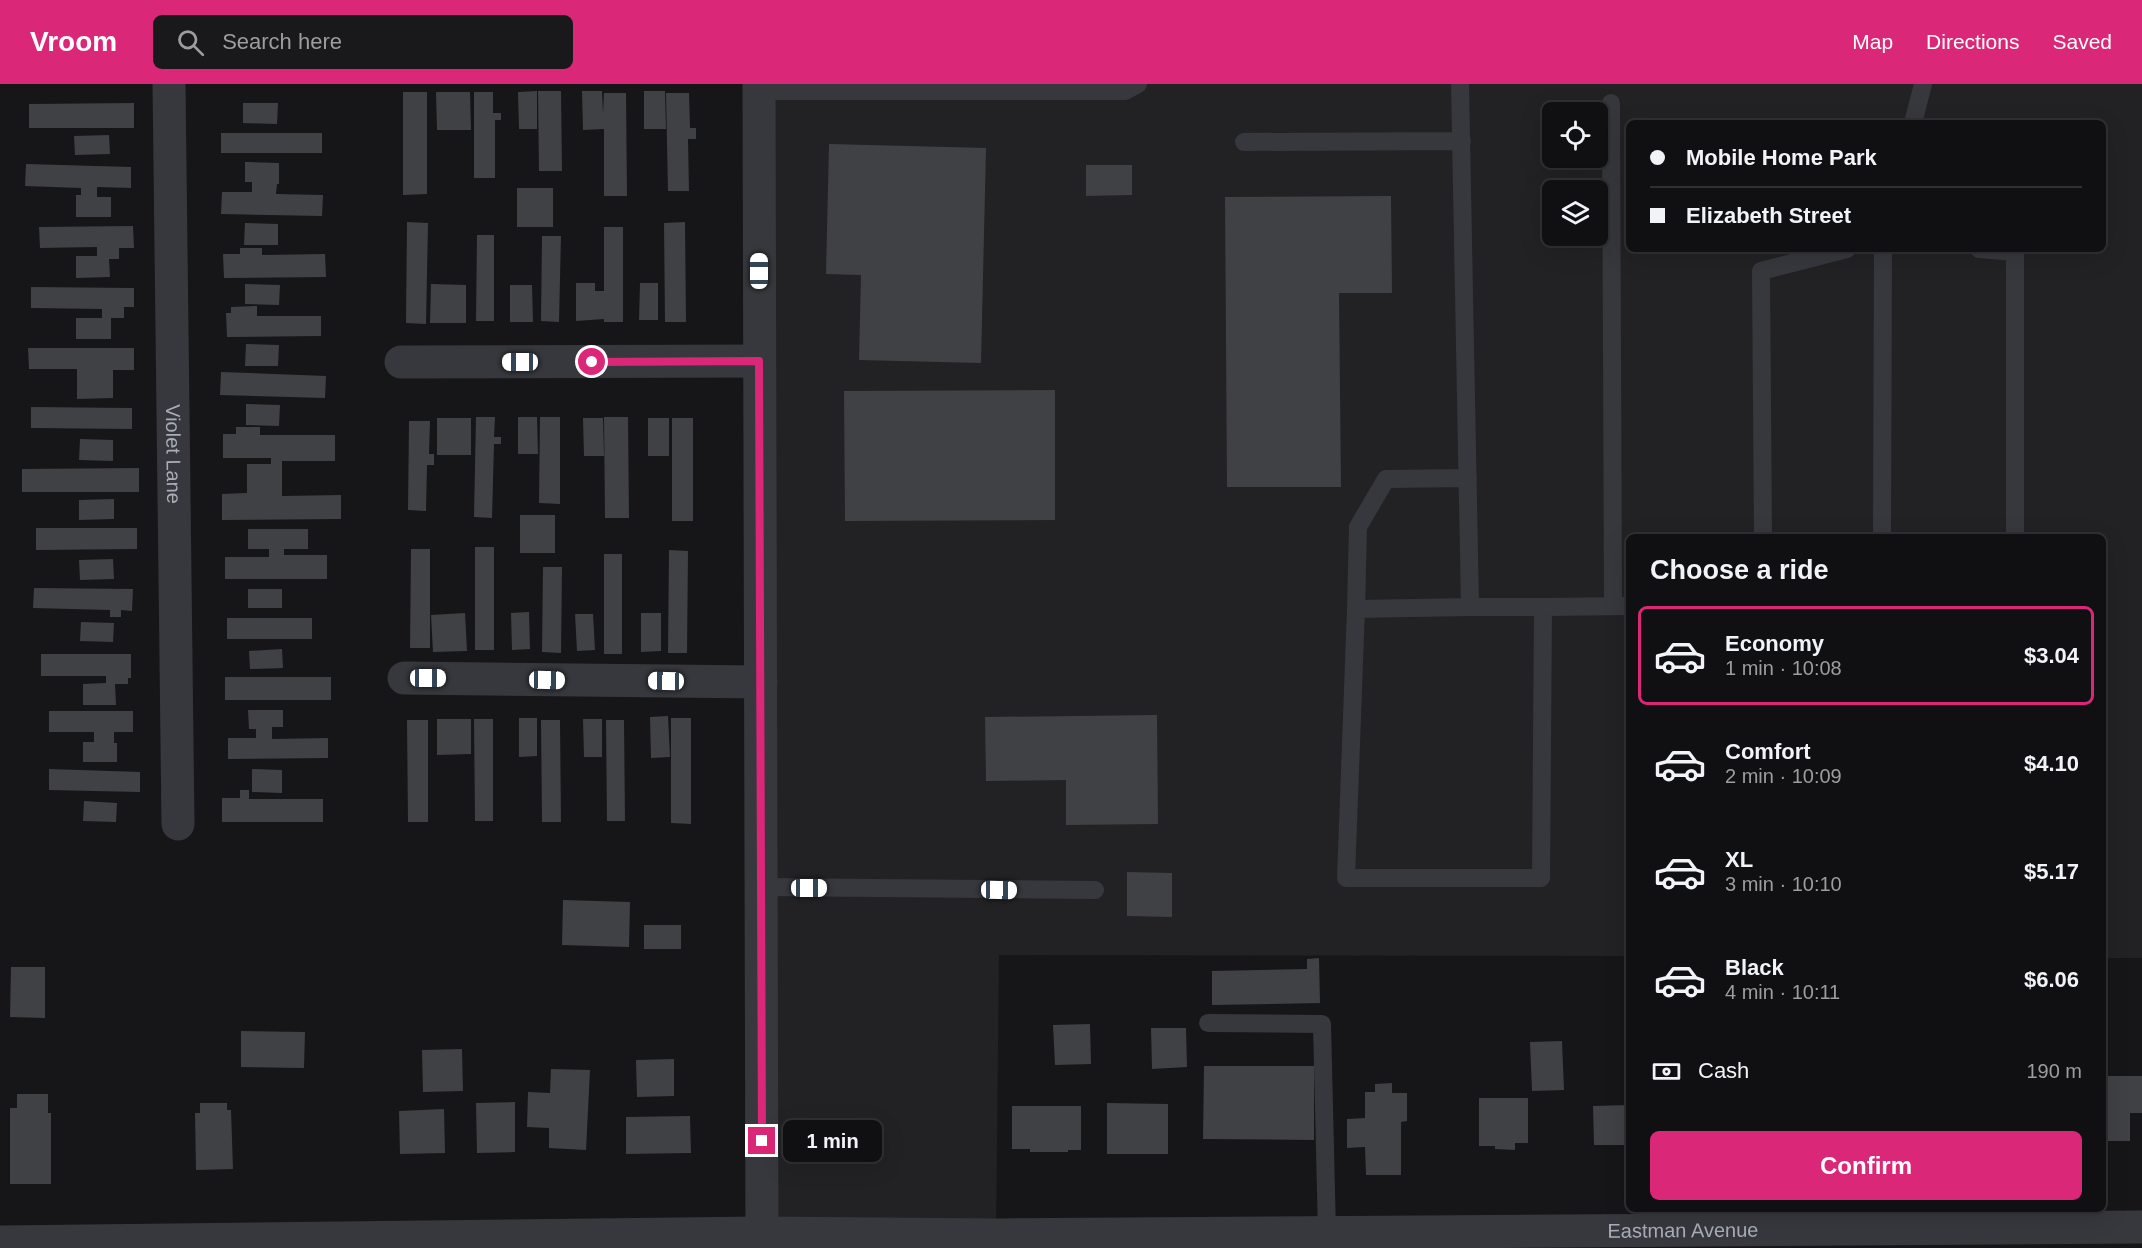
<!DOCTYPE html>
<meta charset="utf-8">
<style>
body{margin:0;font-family:Arial,sans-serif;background:#19191b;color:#f1f3f6;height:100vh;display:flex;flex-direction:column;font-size:22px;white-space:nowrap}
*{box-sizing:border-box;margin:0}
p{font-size:20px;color:#9c9d9f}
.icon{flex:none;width:33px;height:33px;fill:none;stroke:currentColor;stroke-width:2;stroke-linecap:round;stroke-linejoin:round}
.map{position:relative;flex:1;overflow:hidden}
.panel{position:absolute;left:1626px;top:450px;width:480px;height:678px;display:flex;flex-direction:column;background:#101012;border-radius:9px;box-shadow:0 6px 24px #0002,0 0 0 2px #303032}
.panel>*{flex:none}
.hud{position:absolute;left:1626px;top:36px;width:480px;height:132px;border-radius:9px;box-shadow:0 6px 24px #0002,0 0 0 2px #303032;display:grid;align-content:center;height:132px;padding:0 24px;background:#101012}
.controls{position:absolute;left:1542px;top:18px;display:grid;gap:12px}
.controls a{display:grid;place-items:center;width:66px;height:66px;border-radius:9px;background:#101012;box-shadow:0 6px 24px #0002,0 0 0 2px #303032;font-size:30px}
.end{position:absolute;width:27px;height:27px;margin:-14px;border:8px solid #db2777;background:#fff;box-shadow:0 0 0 3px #fff}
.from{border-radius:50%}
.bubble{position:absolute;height:42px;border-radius:9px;background:#101012;box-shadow:0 6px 24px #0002,0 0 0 2px #303032;font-size:20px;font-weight:600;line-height:42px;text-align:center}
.car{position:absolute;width:18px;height:36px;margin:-18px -9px;border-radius:8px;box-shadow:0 0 4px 2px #0007;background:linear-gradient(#fff 24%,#345 0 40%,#fff 0 76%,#345 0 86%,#fff 0)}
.hud b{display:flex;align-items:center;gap:21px;height:57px;font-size:22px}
.hud b+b{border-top:2px solid #303032}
.hud i{width:15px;height:15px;background:#f1f3f6}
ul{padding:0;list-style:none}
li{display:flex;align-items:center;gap:18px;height:99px;margin:0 12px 9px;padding:0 12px;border:3px solid transparent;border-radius:9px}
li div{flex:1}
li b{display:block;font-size:22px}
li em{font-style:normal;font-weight:600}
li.active{border-color:#db2777}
li>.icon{width:54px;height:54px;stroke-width:1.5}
h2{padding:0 24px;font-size:27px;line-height:72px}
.pay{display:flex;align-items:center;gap:15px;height:66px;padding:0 24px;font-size:22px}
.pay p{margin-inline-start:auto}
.action{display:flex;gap:12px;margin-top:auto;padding:12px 24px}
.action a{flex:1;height:69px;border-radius:9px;background:#db2777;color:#fff;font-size:24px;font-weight:600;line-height:69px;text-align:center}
header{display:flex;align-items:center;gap:36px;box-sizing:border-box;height:84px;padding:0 30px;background:#db2777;color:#fff}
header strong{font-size:28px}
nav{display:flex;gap:33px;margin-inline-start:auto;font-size:21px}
.search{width:420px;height:54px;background:#19191b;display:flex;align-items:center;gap:15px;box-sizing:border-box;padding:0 21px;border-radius:9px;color:#9c9d9f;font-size:22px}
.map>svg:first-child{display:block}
.built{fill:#222225;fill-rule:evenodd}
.building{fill:#404145}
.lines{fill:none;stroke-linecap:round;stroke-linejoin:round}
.lane{stroke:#37383d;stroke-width:18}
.street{stroke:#37383d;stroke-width:33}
.route{stroke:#db2777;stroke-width:8}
.labels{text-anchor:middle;stroke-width:5;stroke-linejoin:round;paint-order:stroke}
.street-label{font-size:20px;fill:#a8adb8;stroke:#111113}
</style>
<header>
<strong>Vroom</strong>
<div class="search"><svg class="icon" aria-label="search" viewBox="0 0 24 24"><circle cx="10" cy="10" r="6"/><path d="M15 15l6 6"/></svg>Search here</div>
<nav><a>Map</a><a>Directions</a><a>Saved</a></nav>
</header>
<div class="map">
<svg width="2142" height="1164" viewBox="0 0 2142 1164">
<rect width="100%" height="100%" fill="#161618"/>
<path class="built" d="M 759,0 L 2142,0 L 2142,874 L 2103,874 L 2103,453 L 1629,453 L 1629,872 L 999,871 L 996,1151 L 762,1149 ZM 1552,28 L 1598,28 L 1598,74 L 1552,74 ZM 1629,39 L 2103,39 L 2103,165 L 1629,165 ZM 1552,106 L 1598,106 L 1598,152 L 1552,152 Z"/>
<path class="building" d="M 537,7 L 537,45 L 519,45 L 518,8 Z
M 538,7 L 561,7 L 562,87 L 539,87 Z
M 582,7 L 602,7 L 603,30 L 604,9 L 626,9 L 627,112 L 604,112 L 604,45 L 583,46 Z
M 644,7 L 665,7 L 666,45 L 644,45 Z
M 403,8 L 427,8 L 427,110 L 403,111 Z
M 436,8 L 470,8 L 471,46 L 437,46 Z
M 474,8 L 493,8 L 493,29 L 501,29 L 501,36 L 495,36 L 495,94 L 474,94 Z
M 666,9 L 689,9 L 690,44 L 696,44 L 696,55 L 688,55 L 689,107 L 668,107 Z
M 134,19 L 134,44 L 29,44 L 29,20 Z
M 243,19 L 278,19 L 277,40 L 243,39 Z
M 221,49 L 322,49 L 322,69 L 221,69 Z
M 109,51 L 110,70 L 75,71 L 74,52 Z
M 829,60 L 986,64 L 981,279 L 859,276 L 861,191 L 826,190 Z
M 245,78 L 279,79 L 279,100 L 277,100 L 276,110 L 323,111 L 322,132 L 221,130 L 222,108 L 252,108 L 252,98 L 245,98 Z
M 26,80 L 131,83 L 131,104 L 97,103 L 97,113 L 111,113 L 111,133 L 76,133 L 76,111 L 81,111 L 81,104 L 25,102 Z
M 1086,81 L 1132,81 L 1132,111 L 1086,112 Z
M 517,104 L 553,104 L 553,143 L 517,143 Z
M 1391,112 L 1392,209 L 1339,209 L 1341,403 L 1227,403 L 1225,113 Z
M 407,138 L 428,139 L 426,240 L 406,239 Z
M 685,138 L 686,238 L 665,238 L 664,139 Z
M 245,139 L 278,140 L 278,161 L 244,161 Z
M 133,142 L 134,164 L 119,164 L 119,175 L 109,175 L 110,193 L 76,194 L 76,172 L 97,172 L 97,163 L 40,164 L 39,143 Z
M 604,143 L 623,143 L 623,238 L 604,238 L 604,235 L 576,237 L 576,199 L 595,199 L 595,207 L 604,207 Z
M 477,151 L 494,151 L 494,237 L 476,237 Z
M 542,152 L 561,152 L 559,238 L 541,237 Z
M 240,164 L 262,164 L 262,171 L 325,170 L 326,193 L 224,194 L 223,170 L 240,170 Z
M 640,199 L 658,199 L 658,236 L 639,236 Z
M 245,200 L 280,201 L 279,221 L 245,220 Z
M 431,200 L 466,201 L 466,239 L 430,239 Z
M 510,201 L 532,201 L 533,238 L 510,238 Z
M 31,203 L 134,204 L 134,223 L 124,223 L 124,234 L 111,234 L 111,255 L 76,255 L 76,234 L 102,234 L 102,225 L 31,224 Z
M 257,222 L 257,232 L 321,232 L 321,252 L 227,253 L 226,229 L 231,229 L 231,223 Z
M 246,260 L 279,261 L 278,282 L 245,282 Z
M 28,264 L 134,264 L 134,286 L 113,286 L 113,314 L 77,315 L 77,285 L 29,285 Z
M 221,288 L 326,292 L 325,314 L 220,311 Z
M 1055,306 L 1055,436 L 845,437 L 844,307 Z
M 246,320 L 280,321 L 279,342 L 246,341 Z
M 31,323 L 132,324 L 132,345 L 31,344 Z
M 476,333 L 495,333 L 494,353 L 501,353 L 501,360 L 494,360 L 492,434 L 474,433 Z
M 518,333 L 537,333 L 538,370 L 518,370 Z
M 540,333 L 560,333 L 560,420 L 539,419 Z
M 604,333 L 628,333 L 629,434 L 605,434 Z
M 437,334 L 471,334 L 471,371 L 437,371 Z
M 583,334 L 603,334 L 604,372 L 584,372 Z
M 648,334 L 669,334 L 669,372 L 648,372 Z
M 672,334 L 693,334 L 693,437 L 672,437 Z
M 409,337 L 430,337 L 429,370 L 434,370 L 434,381 L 427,381 L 426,427 L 408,426 Z
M 236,343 L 260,343 L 260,351 L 335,351 L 335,377 L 282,377 L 282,412 L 341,411 L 341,435 L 222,436 L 222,410 L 247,409 L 247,380 L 271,380 L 271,374 L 223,374 L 223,350 L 236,350 Z
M 80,355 L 113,356 L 113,377 L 79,376 Z
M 139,384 L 139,408 L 22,408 L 22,385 Z
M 114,415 L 114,435 L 79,436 L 79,416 Z
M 520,431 L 555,431 L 555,469 L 520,469 Z
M 36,444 L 137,444 L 137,465 L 36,466 Z
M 248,445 L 308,445 L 308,465 L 284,465 L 284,471 L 327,471 L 327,495 L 225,495 L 225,473 L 269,473 L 269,465 L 248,465 Z
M 475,463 L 494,463 L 494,566 L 475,566 Z
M 411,465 L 430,465 L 430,564 L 410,564 Z
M 669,466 L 688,467 L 687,569 L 668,569 Z
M 604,470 L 622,470 L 622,570 L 604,570 Z
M 113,475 L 114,495 L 80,496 L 79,476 Z
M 543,483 L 562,483 L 561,569 L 542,568 Z
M 34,504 L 133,505 L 132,527 L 121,526 L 121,533 L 110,533 L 110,526 L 33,524 Z
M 248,505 L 282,505 L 282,524 L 248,524 Z
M 529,528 L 530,565 L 512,566 L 511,529 Z
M 465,529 L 467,567 L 433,568 L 431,531 Z
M 641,529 L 661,529 L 661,567 L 641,568 Z
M 575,530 L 593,530 L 595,566 L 577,567 Z
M 227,534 L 312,534 L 312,555 L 227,555 Z
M 81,538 L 114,539 L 113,558 L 80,557 Z
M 282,565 L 283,584 L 250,585 L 249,567 Z
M 41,570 L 131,570 L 131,594 L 128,594 L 128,600 L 115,600 L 116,621 L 83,621 L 83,600 L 106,599 L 106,592 L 41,592 Z
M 225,593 L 331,593 L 331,616 L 225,616 Z
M 248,626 L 283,626 L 283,643 L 272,643 L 272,655 L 328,654 L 328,674 L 228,675 L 228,654 L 256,654 L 256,645 L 249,645 Z
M 49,627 L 133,627 L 133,648 L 114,648 L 114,659 L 117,659 L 117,678 L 83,678 L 83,658 L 94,658 L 94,648 L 49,648 Z
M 1157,631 L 1158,740 L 1066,741 L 1066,696 L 986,697 L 985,633 Z
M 668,632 L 670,673 L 651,674 L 650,633 Z
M 519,634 L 537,634 L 537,672 L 519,673 Z
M 671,634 L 691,634 L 691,740 L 671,739 Z
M 437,635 L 471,635 L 471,670 L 437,671 Z
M 474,635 L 493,635 L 493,737 L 475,737 Z
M 583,635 L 602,635 L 602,673 L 584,673 Z
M 407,636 L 428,636 L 428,738 L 408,738 Z
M 541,636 L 560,636 L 561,738 L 542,738 Z
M 606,636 L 624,636 L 625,737 L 607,737 Z
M 49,685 L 140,688 L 140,708 L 49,706 Z
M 252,685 L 282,686 L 282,709 L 252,708 Z
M 240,706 L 249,706 L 249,715 L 323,715 L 323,738 L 222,738 L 222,714 L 240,714 Z
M 84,717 L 117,719 L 116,738 L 83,737 Z
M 1127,788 L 1172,789 L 1172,833 L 1127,832 Z
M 563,816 L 630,818 L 629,863 L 562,861 Z
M 644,841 L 681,841 L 681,865 L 644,865 Z
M 1319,874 L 1320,919 L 1212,921 L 1212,887 L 1307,885 L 1307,875 Z
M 11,883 L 45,883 L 45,934 L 10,933 Z
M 1090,940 L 1091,980 L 1055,981 L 1053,941 Z
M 1151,944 L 1186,944 L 1187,983 L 1152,985 Z
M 241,947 L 305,948 L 304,984 L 241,983 Z
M 1562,957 L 1564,1006 L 1532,1007 L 1530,958 Z
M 462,965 L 463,1007 L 423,1008 L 422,966 Z
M 674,975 L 674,1012 L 637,1013 L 636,976 Z
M 1204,982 L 1314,982 L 1314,1056 L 1203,1055 Z
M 551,985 L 590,986 L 586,1066 L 549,1064 L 549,1044 L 527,1043 L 528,1008 L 550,1009 Z
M 2103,992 L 2142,992 L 2142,1029 L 2130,1029 L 2130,1057 L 2103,1057 Z
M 1392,999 L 1392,1009 L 1407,1009 L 1407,1037 L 1401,1038 L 1401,1091 L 1366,1091 L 1365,1063 L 1347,1064 L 1347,1035 L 1365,1034 L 1365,1008 L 1375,1008 L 1375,1000 Z
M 17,1010 L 48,1010 L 48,1029 L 51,1029 L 51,1100 L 10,1100 L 10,1024 L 17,1024 Z
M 1479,1014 L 1528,1014 L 1528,1059 L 1515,1059 L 1515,1066 L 1495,1065 L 1495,1062 L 1479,1062 Z
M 515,1018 L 515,1068 L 477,1069 L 476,1019 Z
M 200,1019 L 227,1019 L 227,1026 L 231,1026 L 233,1085 L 196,1086 L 195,1029 L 200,1029 Z
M 1107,1019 L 1168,1020 L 1168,1070 L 1107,1070 Z
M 1629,1021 L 1629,1061 L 1594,1061 L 1593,1022 Z
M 1012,1022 L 1081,1022 L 1081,1066 L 1068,1066 L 1068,1068 L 1030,1068 L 1030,1065 L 1012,1065 Z
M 444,1025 L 445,1069 L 400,1070 L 399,1027 Z
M 690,1032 L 691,1069 L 626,1070 L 626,1033 Z"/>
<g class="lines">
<path class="lane" d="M 1460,0 L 1470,523 L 1543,523 L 1541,794 L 1346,794 L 1356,525 L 1470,523
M 759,7 L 1125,7 L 1138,0
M 1611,19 L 1613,522
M 1913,39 L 1923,0
M 1244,58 L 1462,57
M 1979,165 L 2015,168 L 2015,453
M 1763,453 L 1761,187 L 1847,165
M 1882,453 L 1883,165
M 1543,523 L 1629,522
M 1356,525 L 1358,443 L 1386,395 L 1468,394
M 761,803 L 1095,806
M 1208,939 L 1322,940 L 1327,1149"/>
<g class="street">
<path id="s1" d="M 169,0 L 178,740"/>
<path d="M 759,0 L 762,1164"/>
<path d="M 401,278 L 759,277"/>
<path d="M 404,594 L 761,598"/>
<path id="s2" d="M 0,1158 L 762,1149 L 996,1151 L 2142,1143"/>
</g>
</g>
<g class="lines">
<path class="route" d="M 592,278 L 759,277 L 762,1057"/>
</g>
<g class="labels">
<g class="street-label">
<text dy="7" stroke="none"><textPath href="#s1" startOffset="370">Violet Lane</textPath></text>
<text dy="7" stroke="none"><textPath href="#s2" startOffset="1683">Eastman Avenue</textPath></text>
</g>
</g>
</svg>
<div class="controls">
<a><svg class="icon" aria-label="locate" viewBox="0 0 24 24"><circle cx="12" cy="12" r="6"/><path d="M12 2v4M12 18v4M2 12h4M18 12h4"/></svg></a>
<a><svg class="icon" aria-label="layers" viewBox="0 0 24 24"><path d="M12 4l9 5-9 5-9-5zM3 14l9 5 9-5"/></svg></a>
</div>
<i class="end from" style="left:592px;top:278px"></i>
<i class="end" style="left:762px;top:1057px"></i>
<div class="bubble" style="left:783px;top:1036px;width:99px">1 min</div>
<i class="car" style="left:759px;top:187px;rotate:0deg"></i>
<i class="car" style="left:520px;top:278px;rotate:270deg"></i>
<i class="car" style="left:428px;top:594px;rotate:90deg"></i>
<i class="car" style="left:547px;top:596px;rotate:91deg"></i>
<i class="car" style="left:666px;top:597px;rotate:271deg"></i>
<i class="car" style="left:809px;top:804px;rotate:90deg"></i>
<i class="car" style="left:999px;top:806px;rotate:91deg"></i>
<div class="hud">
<b><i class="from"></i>Mobile Home Park</b>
<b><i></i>Elizabeth Street</b>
</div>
<section class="panel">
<h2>Choose a ride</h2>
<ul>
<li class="active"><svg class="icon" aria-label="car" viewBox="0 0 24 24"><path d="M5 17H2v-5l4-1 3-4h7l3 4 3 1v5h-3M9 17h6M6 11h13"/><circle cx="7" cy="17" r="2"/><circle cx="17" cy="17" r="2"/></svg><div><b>Economy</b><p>1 min · 10:08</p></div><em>$3.04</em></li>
<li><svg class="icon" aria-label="car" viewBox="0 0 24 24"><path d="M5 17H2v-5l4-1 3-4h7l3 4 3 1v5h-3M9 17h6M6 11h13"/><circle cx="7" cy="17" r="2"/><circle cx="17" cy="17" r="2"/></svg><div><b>Comfort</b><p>2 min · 10:09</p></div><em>$4.10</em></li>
<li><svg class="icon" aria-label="car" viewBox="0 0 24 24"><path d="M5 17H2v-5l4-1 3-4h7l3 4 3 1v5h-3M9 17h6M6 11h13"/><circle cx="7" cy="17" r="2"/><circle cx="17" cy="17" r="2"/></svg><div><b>XL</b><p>3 min · 10:10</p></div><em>$5.17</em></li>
<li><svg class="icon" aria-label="car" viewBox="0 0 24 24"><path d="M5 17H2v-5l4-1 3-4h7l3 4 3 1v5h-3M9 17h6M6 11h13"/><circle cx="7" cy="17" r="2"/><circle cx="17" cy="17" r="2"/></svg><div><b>Black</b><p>4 min · 10:11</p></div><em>$6.06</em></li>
</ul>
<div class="pay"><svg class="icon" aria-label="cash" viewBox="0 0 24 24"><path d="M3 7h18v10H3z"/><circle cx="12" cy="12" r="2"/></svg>Cash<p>190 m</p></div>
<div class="action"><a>Confirm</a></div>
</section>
</div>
